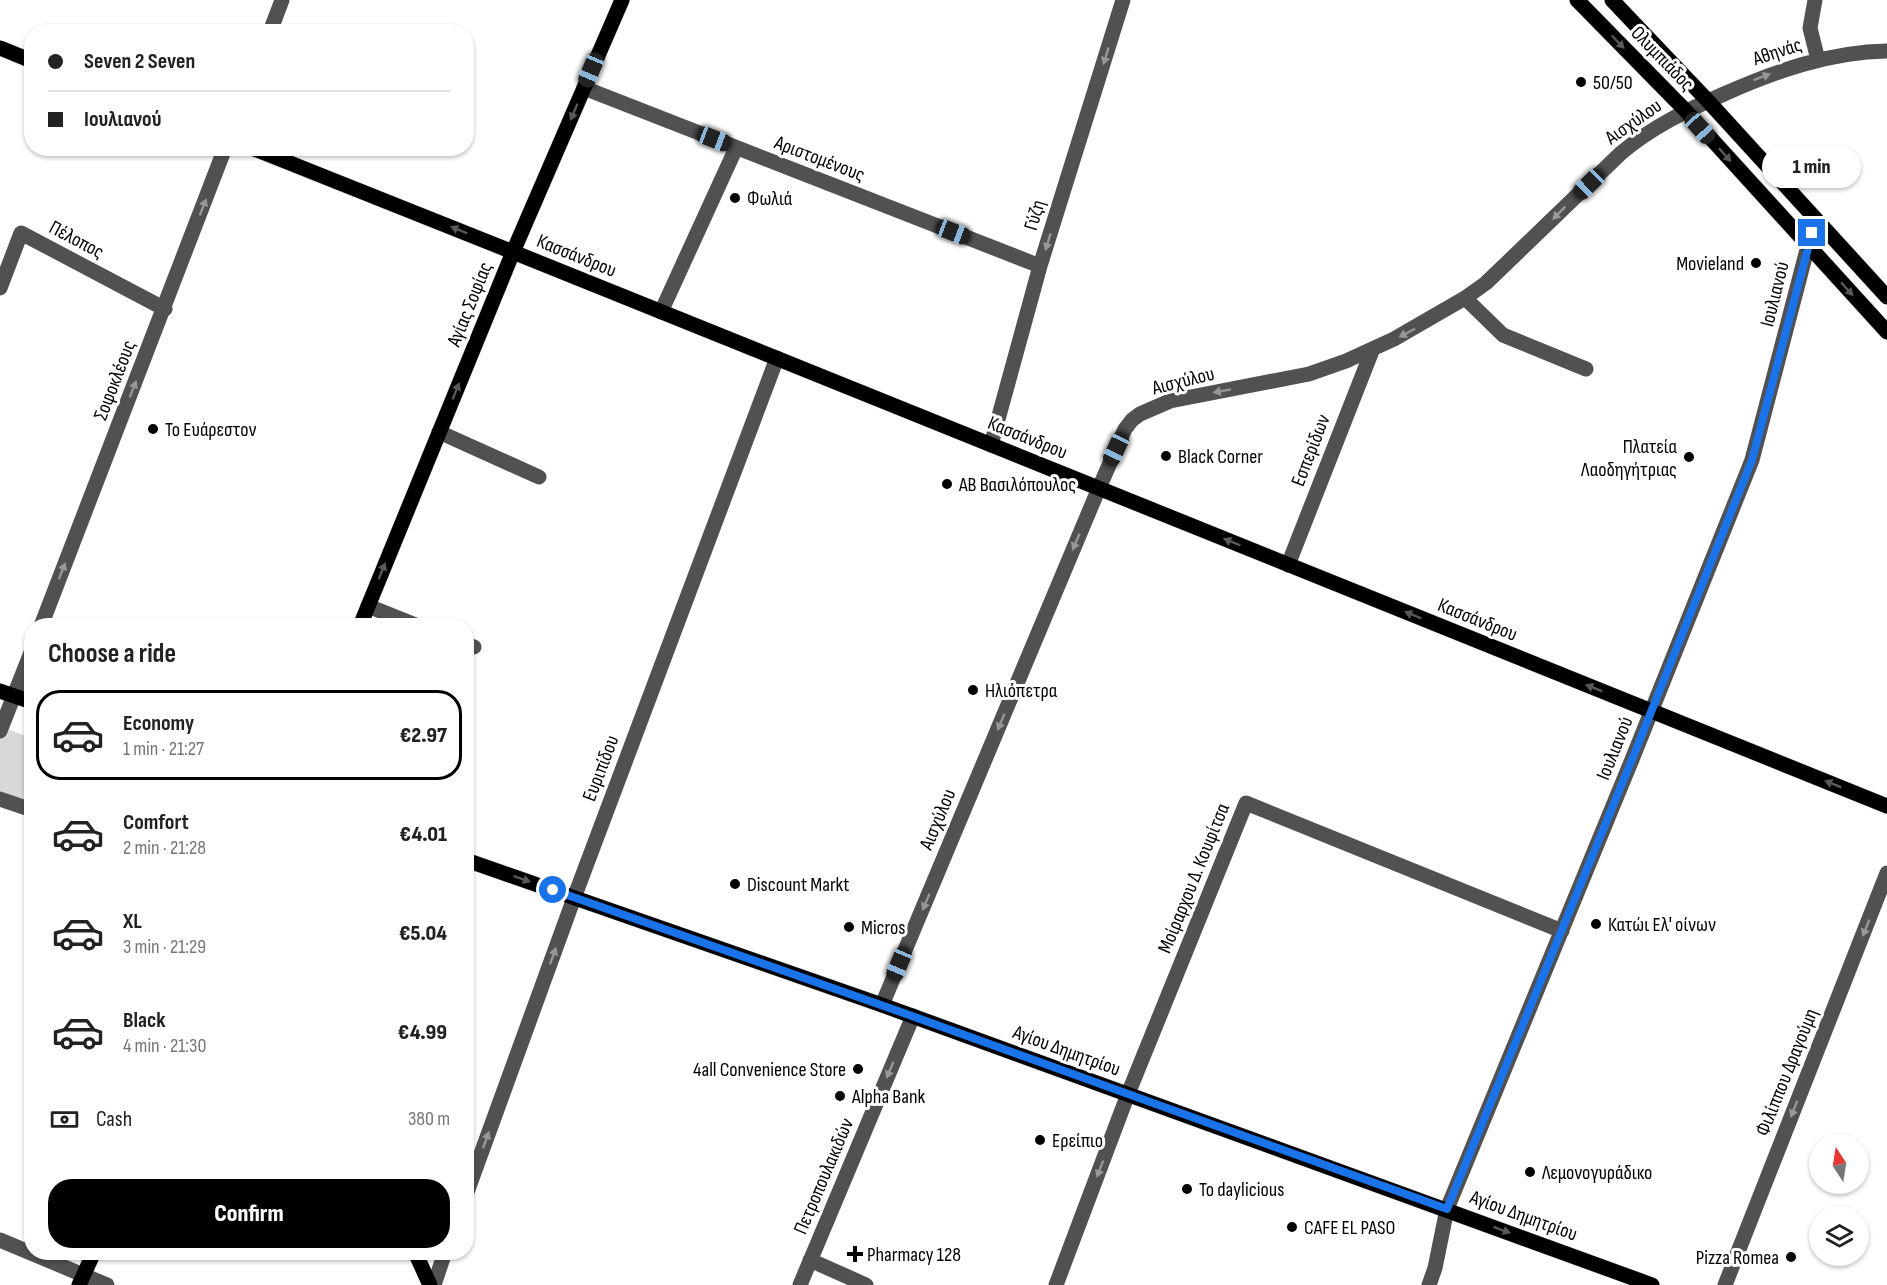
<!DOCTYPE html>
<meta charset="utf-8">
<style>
body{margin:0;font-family:"Sofia Sans Condensed",sans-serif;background:#f2f2f2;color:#222;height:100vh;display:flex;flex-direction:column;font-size:22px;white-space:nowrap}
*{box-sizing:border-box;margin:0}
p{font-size:20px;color:#767676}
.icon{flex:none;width:33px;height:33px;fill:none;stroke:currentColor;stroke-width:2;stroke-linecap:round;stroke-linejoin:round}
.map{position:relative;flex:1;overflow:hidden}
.details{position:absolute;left:24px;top:618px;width:450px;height:642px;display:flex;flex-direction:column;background:#fff;border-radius:24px;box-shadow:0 2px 4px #0004}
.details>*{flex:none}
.top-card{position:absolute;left:24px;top:24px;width:450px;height:132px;border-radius:24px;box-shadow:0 2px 4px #0004;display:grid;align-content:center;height:132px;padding:0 24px;background:#fff}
.needle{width:39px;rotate:348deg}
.fabs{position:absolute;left:1809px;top:1134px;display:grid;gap:12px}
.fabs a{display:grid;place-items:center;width:60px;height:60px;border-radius:50%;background:#fff;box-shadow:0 2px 4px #0004;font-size:30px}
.end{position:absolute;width:27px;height:27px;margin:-14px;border:8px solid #1a73e8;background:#fff;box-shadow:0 0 0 3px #fff}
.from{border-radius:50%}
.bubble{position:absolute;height:42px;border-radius:21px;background:#fff;box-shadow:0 2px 4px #0004;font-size:20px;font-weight:800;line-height:42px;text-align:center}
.car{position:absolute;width:18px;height:36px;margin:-18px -9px;border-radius:8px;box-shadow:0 0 4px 2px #0007;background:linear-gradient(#222 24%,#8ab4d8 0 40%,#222 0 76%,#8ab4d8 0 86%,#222 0)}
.top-card b{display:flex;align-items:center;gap:21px;height:57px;font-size:22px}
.top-card b+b{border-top:2px solid #e0e0e0}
.top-card i{width:15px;height:15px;background:#222}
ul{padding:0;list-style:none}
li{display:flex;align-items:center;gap:18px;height:90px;margin:0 12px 9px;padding:0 12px;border:3px solid transparent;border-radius:24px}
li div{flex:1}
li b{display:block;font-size:22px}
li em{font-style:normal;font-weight:800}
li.active{border-color:#000}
li>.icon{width:54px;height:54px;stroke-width:1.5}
h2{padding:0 24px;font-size:27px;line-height:72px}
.pay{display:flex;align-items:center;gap:15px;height:66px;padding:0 24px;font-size:22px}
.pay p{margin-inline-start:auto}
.button{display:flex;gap:12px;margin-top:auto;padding:12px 24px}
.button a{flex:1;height:69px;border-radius:24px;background:#000;color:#fff;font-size:24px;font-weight:800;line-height:69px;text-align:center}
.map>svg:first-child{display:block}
.green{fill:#d8d8d8}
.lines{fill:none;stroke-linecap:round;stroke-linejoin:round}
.major-casing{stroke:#dbdbdb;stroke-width:16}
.minor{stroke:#515151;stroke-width:15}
.major{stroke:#000;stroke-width:15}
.oneway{fill:#595959}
.oneway2{fill:#979797}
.route{stroke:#1a73e8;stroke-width:8}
.poi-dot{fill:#000;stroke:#fff;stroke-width:2}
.labels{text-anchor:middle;stroke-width:6;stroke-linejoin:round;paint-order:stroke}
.street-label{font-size:20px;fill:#000;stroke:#fff}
.poi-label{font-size:20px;fill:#000;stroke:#fff;text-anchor:start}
</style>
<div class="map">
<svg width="1887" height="1285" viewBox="0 0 1887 1285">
<rect width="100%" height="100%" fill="#fff"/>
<path class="green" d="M 0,726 L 31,738 L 31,810 L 0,799 Z"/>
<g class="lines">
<defs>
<path id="major" d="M 1577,0 L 1686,111 L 1887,332
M 1612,0 L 1708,101 L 1887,297
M 0,48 L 32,61
M 252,148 L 513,252 L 1887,806
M 360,626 L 513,252 L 622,0
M 0,691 L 32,702
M 466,860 L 882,1005 L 1652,1285
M 415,1252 L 430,1285
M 79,1285 L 94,1252"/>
</defs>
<use href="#major" class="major-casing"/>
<path class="minor" d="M 1815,0 L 1810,28 L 1818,60
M 270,32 L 282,0
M 584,88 L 1040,266
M 0,288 L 21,233 L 165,309
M 1465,298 L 1503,335 L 1586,369
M 661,312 L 736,148
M 439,432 L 539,477
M 991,445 L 1040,266 L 1123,0
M 1288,565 L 1372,351
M 368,606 L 418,626
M 41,626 L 225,148
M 466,644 L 474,647
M 0,731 L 32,650
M 0,799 L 32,810
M 882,1005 L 1099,488 L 1125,429 L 1132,420 L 1140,414 L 1170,401 L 1309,374 L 1346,361 L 1394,339 L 1465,298 L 1486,283 L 1621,153 C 1652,127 1687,110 1724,94 C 1776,71 1829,52 1887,51
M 466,1195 L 574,898 L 777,358
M 0,1240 L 107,1285
M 810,1260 L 866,1285
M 434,1285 L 445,1252
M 800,1285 L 913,1016
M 1056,1285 L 1128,1094 L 1246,803 L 1562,931
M 1429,1285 L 1435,1268 L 1447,1209 L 1631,762 L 1752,460 L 1815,219
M 1725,1285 L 1887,873"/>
<use href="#major" class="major"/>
</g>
<defs><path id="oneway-solid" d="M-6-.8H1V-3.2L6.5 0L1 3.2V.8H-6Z" transform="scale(1.5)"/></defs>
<g class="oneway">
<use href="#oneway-solid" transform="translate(1618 42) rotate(46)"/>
<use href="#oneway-solid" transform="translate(574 112) rotate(113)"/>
<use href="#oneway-solid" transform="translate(1725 155) rotate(48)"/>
<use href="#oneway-solid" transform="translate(459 230) rotate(-158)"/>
<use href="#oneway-solid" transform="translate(1847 289) rotate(48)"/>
<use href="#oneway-solid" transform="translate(456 391) rotate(-68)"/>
<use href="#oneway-solid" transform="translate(1232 542) rotate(-158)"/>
<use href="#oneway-solid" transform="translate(382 571) rotate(-68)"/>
<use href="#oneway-solid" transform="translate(1413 615) rotate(-158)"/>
<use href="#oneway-solid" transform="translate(1594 688) rotate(-158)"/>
<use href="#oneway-solid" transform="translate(1833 784) rotate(-158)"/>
<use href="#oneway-solid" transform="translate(522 879) rotate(20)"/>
<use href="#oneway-solid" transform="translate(1502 1230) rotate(20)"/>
</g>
<g class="oneway2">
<use href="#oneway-solid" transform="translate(1106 56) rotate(107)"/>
<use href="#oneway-solid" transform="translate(1762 77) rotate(-21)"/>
<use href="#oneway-solid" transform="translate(203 207) rotate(-69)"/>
<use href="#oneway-solid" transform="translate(1559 213) rotate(135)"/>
<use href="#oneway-solid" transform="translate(1048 242) rotate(107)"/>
<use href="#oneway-solid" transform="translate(1407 333) rotate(152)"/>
<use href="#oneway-solid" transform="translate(133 389) rotate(-69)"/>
<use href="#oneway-solid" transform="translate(1222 391) rotate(170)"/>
<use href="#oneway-solid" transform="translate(1076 542) rotate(113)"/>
<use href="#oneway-solid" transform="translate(62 571) rotate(-69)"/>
<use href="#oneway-solid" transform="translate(1001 722) rotate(113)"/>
<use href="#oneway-solid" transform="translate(926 902) rotate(113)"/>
<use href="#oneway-solid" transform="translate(1866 928) rotate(112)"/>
<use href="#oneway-solid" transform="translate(553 956) rotate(-70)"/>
<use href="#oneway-solid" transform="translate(890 1070) rotate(113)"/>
<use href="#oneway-solid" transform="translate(1794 1109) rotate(112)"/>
<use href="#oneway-solid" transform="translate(486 1140) rotate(-70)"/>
<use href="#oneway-solid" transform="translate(1100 1169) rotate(111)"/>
</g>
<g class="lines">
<path class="route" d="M 553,890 L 898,1011 L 1447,1209 L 1631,762 L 1752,460 L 1812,233"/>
</g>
<g class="poi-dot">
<circle cx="1581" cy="82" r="6"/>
<circle cx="735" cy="198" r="6"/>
<circle cx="1756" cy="263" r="6"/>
<circle cx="153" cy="429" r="6"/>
<circle cx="1166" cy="456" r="6"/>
<circle cx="1689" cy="457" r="6"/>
<circle cx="947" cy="484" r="6"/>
<circle cx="973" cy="690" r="6"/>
<circle cx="735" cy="884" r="6"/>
<circle cx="1596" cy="924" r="6"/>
<circle cx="849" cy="927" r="6"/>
<circle cx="858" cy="1069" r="6"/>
<circle cx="840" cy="1096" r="6"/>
<circle cx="1040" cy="1140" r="6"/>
<circle cx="1530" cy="1172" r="6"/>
<circle cx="1187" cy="1189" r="6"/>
<circle cx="1292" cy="1227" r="6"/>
<path d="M852 1245h6v6h6v6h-6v6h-6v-6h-6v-6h6z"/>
<circle cx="1791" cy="1257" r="6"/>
</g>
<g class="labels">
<g class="street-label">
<text transform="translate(1777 51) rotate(-18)" y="7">Αθηνάς</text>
<text transform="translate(1663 58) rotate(46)" y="7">Ολυμπιάδος</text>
<text transform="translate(1633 121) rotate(-35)" y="7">Αισχύλου</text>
<text transform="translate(820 158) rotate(21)" y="7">Αριστομένους</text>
<text transform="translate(1034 215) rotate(-73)" y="7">Γύζη</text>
<text transform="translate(77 239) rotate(28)" y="7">Πέλοπος</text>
<text transform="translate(577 255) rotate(22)" y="7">Κασσάνδρου</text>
<text transform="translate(1774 294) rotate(-76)" y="7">Ιουλιανού</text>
<text transform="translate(469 304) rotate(-68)" y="7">Αγίας Σοφίας</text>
<text transform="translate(114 380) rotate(-69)" y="7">Σοφοκλέους</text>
<text transform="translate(1183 380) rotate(-14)" y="7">Αισχύλου</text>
<text transform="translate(1028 437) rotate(22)" y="7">Κασσάνδρου</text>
<text transform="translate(1310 450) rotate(-69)" y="7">Εσπερίδων</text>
<text transform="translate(1478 619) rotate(22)" y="7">Κασσάνδρου</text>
<text transform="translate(1614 748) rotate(-68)" y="7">Ιουλιανού</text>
<text transform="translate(600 768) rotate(-69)" y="7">Ευριπίδου</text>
<text transform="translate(937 819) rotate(-67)" y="7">Αισχύλου</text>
<text transform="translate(1193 878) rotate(-68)" y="7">Μοίραρχου Δ. Κουφίτσα</text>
<text transform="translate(1067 1050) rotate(20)" y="7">Αγίου Δημητρίου</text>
<text transform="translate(1786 1072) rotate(-68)" y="7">Φιλίππου Δραγούμη</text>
<text transform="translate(823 1176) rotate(-67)" y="7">Πετροπουλακιδών</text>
<text transform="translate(1524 1215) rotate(20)" y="7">Αγίου Δημητρίου</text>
</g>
<g class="poi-label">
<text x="1593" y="89">50/50</text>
<text x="747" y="205">Φωλιά</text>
<text x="1744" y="270" text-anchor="end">Movieland</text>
<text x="165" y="436">Το Ευάρεστον</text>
<text x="1677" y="453" text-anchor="end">Πλατεία<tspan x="1677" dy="23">Λαοδηγήτριας</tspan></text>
<text x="1178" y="463">Black Corner</text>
<text x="959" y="491">ΑΒ Βασιλόπουλος</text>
<text x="985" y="697">Ηλιόπετρα</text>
<text x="747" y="891">Discount Markt</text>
<text x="1608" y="931">Κατώι Ελ' οίνων</text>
<text x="861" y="934">Micros</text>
<text x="846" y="1076" text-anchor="end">4all Convenience Store</text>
<text x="852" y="1103">Alpha Bank</text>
<text x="1052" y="1147">Ερείπιο</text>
<text x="1542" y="1179">Λεμονογυράδικο</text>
<text x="1199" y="1196">To daylicious</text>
<text x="1304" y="1234">CAFE EL PASO</text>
<text x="867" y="1261">Pharmacy 128</text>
<text x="1779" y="1264" text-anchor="end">Pizza Romea</text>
</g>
</g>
</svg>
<div class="fabs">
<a><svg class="needle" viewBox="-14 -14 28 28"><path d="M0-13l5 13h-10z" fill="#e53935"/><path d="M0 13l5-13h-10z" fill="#767676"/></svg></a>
<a><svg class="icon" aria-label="layers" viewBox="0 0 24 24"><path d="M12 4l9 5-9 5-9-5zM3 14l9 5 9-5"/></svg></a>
</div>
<i class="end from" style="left:553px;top:890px"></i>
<i class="end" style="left:1812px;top:233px"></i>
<div class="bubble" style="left:1762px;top:146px;width:99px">1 min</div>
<i class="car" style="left:591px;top:70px;rotate:203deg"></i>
<i class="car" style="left:1700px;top:128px;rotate:138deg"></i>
<i class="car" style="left:714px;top:139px;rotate:111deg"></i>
<i class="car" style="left:1589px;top:184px;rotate:226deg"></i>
<i class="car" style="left:953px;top:232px;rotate:111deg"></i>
<i class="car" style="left:1116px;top:449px;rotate:205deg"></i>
<i class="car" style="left:899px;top:964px;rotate:203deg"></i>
<div class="top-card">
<b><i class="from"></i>Seven 2 Seven</b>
<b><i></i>Ιουλιανού</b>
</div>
<section class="details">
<h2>Choose a ride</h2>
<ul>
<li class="active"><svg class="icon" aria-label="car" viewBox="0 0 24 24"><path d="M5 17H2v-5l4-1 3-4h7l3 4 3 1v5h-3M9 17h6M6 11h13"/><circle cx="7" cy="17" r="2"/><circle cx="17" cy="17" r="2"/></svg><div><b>Economy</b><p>1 min · 21:27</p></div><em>€2.97</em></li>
<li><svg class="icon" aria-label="car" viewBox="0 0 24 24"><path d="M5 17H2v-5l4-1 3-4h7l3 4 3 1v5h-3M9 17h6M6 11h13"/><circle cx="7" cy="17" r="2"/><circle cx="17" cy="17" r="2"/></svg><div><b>Comfort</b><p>2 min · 21:28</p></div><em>€4.01</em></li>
<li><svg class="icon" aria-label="car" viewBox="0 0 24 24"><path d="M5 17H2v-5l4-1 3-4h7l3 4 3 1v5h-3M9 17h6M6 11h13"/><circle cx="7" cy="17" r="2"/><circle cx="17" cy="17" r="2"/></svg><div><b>XL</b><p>3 min · 21:29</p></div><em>€5.04</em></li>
<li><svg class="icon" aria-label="car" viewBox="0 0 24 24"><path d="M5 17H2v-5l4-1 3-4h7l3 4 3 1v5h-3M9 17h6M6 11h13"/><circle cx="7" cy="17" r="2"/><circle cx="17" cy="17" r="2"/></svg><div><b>Black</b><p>4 min · 21:30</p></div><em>€4.99</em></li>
</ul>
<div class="pay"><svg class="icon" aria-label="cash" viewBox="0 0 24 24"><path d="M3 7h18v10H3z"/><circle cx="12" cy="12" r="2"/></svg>Cash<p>380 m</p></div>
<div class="button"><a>Confirm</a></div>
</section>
</div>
